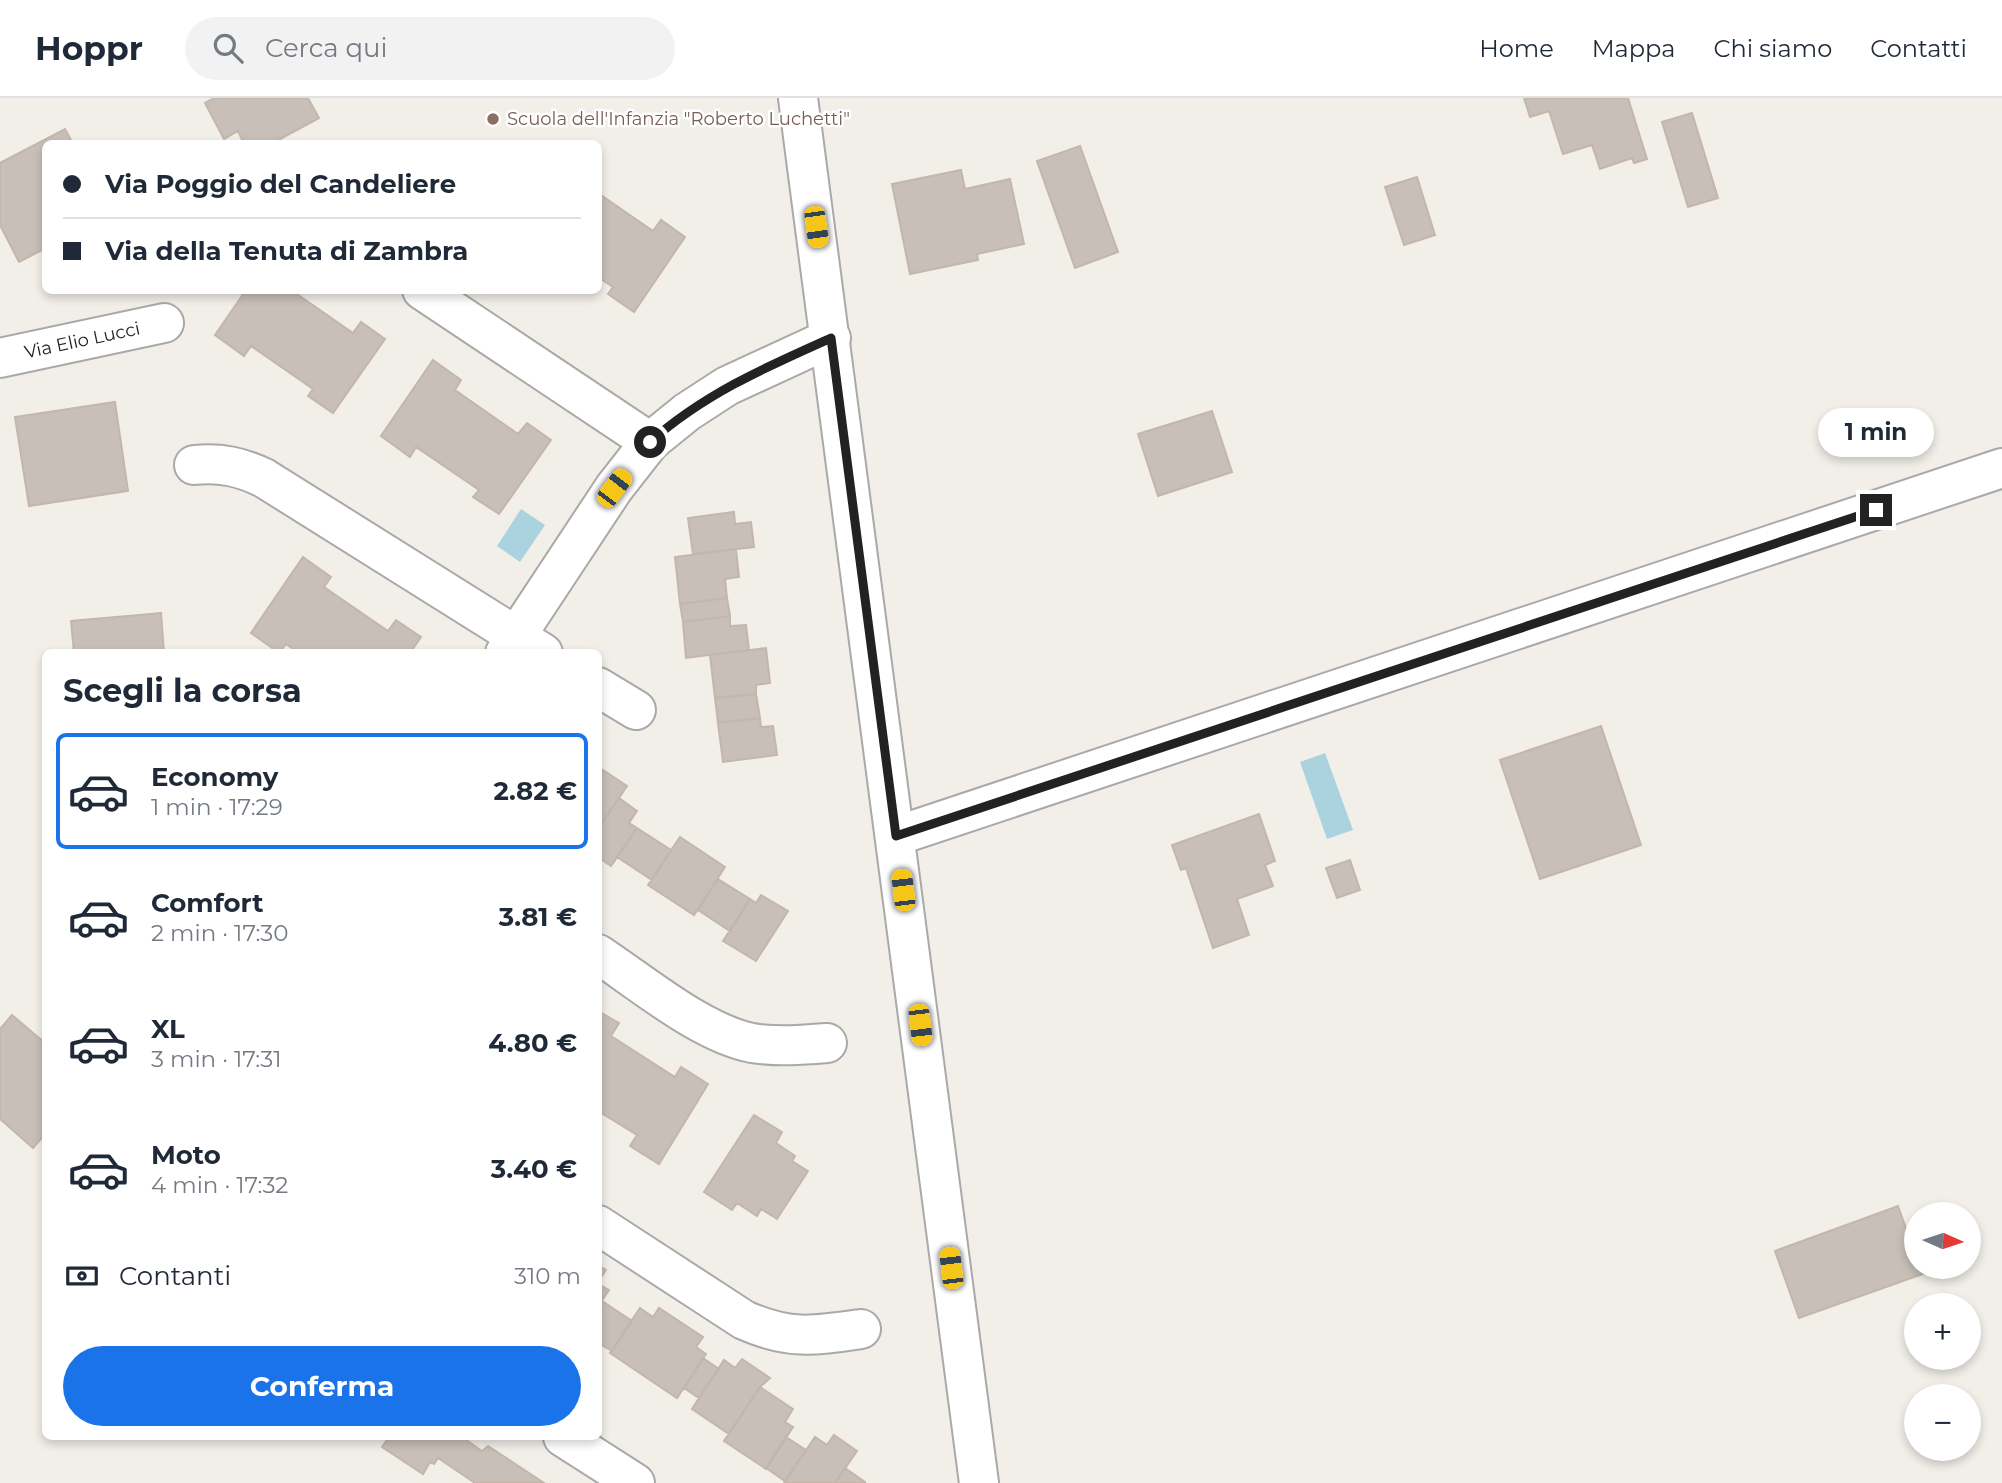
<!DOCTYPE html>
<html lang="it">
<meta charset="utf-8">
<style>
body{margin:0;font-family:Montserrat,sans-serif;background:#f2f2f3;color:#1f2937;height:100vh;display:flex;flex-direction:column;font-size:26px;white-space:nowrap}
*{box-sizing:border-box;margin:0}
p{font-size:23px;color:#747a83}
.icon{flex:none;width:38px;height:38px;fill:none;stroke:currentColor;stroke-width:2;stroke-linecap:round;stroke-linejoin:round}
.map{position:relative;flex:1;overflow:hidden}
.drawer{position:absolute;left:42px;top:551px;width:560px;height:791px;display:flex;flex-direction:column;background:#fff;border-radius:10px;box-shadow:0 4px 10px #0003}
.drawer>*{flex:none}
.top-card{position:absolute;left:42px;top:42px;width:560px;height:154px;border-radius:10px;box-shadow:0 4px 10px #0003;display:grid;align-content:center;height:154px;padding:0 21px;background:#fff}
.needle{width:46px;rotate:93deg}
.fabs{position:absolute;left:1904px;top:1104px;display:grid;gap:14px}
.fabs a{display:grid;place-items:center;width:77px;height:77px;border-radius:50%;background:#fff;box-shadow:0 4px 10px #0003;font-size:35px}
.end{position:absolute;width:32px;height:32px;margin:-16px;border:9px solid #222;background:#fff;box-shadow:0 0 0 4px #fff}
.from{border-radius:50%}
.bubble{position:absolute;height:49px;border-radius:24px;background:#fff;box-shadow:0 4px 10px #0003;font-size:23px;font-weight:700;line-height:49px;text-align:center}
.car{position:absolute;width:21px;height:42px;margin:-21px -10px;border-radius:9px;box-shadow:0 0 5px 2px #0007;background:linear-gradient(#f5c518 24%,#345 0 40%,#f5c518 0 76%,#345 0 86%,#f5c518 0)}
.top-card b{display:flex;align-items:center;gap:24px;height:66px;font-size:26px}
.top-card b+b{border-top:2px solid #e0e1e3}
.top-card i{width:18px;height:18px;background:#1f2937}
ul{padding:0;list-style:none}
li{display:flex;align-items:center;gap:21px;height:116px;margin:0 14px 10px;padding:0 7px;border:4px solid transparent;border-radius:10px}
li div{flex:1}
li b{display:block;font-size:26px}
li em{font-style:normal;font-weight:700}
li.active{border-color:#1a73e8}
li>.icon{width:63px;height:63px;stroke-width:1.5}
h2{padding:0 21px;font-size:32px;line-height:84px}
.pay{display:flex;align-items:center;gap:18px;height:77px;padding:0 21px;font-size:26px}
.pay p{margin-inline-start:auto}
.button{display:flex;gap:14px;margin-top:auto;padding:14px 21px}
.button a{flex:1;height:80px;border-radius:42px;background:#1a73e8;color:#fff;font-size:28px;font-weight:700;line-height:80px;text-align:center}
header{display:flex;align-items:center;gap:42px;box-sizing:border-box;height:98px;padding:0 35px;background:#fff;border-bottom:2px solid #e0e1e3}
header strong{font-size:33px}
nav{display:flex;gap:38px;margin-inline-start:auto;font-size:24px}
.search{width:490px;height:63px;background:#f2f2f3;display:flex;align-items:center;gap:18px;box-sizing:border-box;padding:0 24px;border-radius:38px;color:#747a83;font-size:26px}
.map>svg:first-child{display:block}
.water{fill:#aad3df}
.building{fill:#c7bfb8;stroke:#c4b6ab;stroke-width:2}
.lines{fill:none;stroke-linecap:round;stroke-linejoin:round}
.minor-casing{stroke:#a9a9a9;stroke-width:42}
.minor{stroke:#fff;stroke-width:38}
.route{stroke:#222;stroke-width:9}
.education-dot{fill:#8d6e63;stroke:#fff;stroke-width:2.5}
.labels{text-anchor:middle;stroke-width:5;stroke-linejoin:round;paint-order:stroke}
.education-label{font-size:18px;fill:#785e54;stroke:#fff;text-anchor:start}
.street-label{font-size:18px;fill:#222;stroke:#fff}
</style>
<header>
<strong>Hoppr</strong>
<div class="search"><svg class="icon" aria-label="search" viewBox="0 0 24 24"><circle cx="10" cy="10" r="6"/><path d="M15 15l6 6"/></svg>Cerca qui</div>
<nav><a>Home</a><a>Mappa</a><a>Chi siamo</a><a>Contatti</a></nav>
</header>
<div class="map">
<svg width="2002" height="1385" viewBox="0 0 2002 1385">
<rect width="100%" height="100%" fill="#f2efe9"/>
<path class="water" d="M 521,411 L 545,427 L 520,464 L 497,448 Z
M 1325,655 L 1353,732 L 1327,741 L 1300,664 Z"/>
<path class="building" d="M 214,0 L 308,0 L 319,20 L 271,46 L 244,46 L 238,33 L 224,41 L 205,5 Z
M 1524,0 L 1628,0 L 1647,61 L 1634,65 L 1632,60 L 1600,71 L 1592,47 L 1563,56 L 1549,13 L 1530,19 Z
M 1692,15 L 1718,100 L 1688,109 L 1662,24 Z
M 65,31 L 73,46 L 46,46 L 46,150 L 19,164 L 0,127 L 0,65 Z
M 1080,48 L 1118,154 L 1075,170 L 1037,63 Z
M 961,72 L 965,91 L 1010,81 L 1024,146 L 977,156 L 978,162 L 910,176 L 892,86 Z
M 1417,79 L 1435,137 L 1404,147 L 1385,89 Z
M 598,95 L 653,133 L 661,122 L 685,139 L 634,214 L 608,196 L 613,189 L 598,179 Z
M 246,192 L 291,192 L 353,235 L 361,224 L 385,241 L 333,315 L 308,298 L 313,291 L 251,248 L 244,258 L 215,237 Z
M 433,262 L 461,282 L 455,292 L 518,336 L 527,325 L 551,342 L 499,416 L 473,399 L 479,392 L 416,349 L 410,359 L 381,338 Z
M 115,304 L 128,393 L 29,408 L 15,319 Z
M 1212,313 L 1232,374 L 1158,398 L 1138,336 Z
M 734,414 L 735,426 L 751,424 L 754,449 L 693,456 L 688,420 Z
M 736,451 L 739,479 L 725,481 L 727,500 L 680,506 L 675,459 Z
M 303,459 L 331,479 L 324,489 L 388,533 L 396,522 L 421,539 L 410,555 L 299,555 L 286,546 L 279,555 L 251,535 Z
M 727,500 L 730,518 L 683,524 L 680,506 Z
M 161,515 L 164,555 L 74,555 L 71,523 Z
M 730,518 L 730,528 L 746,527 L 749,552 L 686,560 L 683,524 Z
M 766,550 L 770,585 L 756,587 L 756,596 L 715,600 L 710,557 Z
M 756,596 L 760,620 L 718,625 L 715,600 Z
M 760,620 L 761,629 L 773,628 L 777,657 L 723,664 L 718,625 Z
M 1601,628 L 1641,747 L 1540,781 L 1500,662 Z
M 603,672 L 627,688 L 598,731 L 598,678 Z
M 619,700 L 637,713 L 629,725 L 637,730 L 611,768 L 598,759 L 598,731 Z
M 1259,716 L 1275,763 L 1265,767 L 1273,788 L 1237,801 L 1249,837 L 1213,850 L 1186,770 L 1181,772 L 1172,747 Z
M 637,730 L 671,752 L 652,782 L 617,759 Z
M 680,739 L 725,769 L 694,817 L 648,787 Z
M 1350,762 L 1360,792 L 1337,800 L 1326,770 Z
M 718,781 L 750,801 L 730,833 L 698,812 Z
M 761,797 L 788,813 L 756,863 L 723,843 L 750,801 L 756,805 Z
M 598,913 L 619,925 L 611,938 L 675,979 L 681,969 L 708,986 L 659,1066 L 630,1048 L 637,1037 L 598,1013 Z
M 12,917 L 46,946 L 46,1035 L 33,1050 L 0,1021 L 0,931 Z
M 754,1017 L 782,1034 L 776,1045 L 795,1058 L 792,1063 L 808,1073 L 777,1121 L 761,1111 L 757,1118 L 737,1105 L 732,1112 L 704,1094 Z
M 1898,1108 L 1916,1158 L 1916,1169 L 1920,1169 L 1923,1176 L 1799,1220 L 1775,1153 Z
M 598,1167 L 606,1172 L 598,1184 Z
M 598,1186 L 609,1192 L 598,1208 Z
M 602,1203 L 632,1223 L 612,1253 L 598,1245 L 598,1208 Z
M 640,1210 L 653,1219 L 659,1210 L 703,1239 L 696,1249 L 706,1256 L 677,1300 L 610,1255 Z
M 703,1260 L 719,1271 L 699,1300 L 684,1290 Z
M 742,1261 L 770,1280 L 760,1289 L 729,1336 L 692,1311 L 724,1262 L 735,1270 Z
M 760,1289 L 793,1311 L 785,1324 L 793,1329 L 766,1371 L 724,1343 Z
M 834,1337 L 857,1353 L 835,1385 L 784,1385 L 815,1339 L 827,1347 Z
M 389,1339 L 462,1339 L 482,1353 L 488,1348 L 544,1385 L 475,1385 L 438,1360 L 434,1366 L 430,1364 L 423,1376 L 382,1349 Z
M 786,1339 L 806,1352 L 785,1383 L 766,1370 Z
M 845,1370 L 865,1384 L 865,1385 L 835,1385 Z"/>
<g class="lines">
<defs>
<g id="minor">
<path d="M 798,0 L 979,1385"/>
<path d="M 422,192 L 650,344"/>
<path id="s1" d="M 0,260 L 164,225"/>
<path d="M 194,367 C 220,364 241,369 264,380 L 543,555"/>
<path d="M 505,555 L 614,390 L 650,344 L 687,314 L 727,288 L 831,240"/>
<path d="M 598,589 L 636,612"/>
<path d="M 896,738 L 2002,370"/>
<path d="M 598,856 C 642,885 701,935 752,945 C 777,949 802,947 827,945"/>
<path d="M 598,1127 L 744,1222 C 789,1242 813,1238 861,1231"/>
<path d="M 563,1339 L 635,1385"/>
</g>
</defs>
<use href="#minor" class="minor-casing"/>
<use href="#minor" class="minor"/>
</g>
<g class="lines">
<path class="route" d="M 650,344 C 704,296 766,269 831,240 L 896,738 L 1876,412"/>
</g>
<circle class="education-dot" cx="493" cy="21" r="7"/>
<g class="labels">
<g class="education-label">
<text x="507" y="27">Scuola dell'Infanzia "Roberto Luchetti"</text>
</g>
<g class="street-label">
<text dy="6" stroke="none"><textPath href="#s1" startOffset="84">Via Elio Lucci</textPath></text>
</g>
</g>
</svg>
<div class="fabs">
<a><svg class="needle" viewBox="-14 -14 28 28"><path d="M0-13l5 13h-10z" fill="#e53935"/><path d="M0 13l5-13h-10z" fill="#747a83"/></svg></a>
<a>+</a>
<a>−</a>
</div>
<i class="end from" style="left:650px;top:344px"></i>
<i class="end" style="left:1876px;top:412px"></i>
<div class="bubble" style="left:1818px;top:310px;width:116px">1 min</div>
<i class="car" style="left:816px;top:129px;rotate:172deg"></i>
<i class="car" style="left:614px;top:390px;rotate:37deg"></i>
<i class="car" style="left:903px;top:792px;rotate:353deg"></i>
<i class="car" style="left:920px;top:927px;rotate:173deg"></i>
<i class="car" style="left:951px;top:1170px;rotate:353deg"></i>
<div class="top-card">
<b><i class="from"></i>Via Poggio del Candeliere</b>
<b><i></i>Via della Tenuta di Zambra</b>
</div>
<section class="drawer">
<h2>Scegli la corsa</h2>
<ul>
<li class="active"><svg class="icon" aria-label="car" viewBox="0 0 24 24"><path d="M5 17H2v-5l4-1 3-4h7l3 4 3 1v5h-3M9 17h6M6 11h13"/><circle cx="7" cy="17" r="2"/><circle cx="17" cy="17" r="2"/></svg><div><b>Economy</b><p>1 min · 17:29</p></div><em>2.82 €</em></li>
<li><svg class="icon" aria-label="car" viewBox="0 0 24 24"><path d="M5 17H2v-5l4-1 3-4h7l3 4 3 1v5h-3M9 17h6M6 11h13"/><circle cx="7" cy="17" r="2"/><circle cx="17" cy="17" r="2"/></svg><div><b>Comfort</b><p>2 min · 17:30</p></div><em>3.81 €</em></li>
<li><svg class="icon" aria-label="car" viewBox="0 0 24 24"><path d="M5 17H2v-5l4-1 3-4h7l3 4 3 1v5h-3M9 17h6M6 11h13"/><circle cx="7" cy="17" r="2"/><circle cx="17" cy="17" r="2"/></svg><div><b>XL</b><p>3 min · 17:31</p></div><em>4.80 €</em></li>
<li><svg class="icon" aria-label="car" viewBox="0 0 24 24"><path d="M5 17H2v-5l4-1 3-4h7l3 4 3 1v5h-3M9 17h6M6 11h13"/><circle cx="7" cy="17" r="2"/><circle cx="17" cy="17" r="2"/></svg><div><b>Moto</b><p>4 min · 17:32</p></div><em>3.40 €</em></li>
</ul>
<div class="pay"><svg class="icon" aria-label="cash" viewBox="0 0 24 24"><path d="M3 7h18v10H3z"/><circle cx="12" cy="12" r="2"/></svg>Contanti<p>310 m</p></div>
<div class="button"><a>Conferma</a></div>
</section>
</div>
